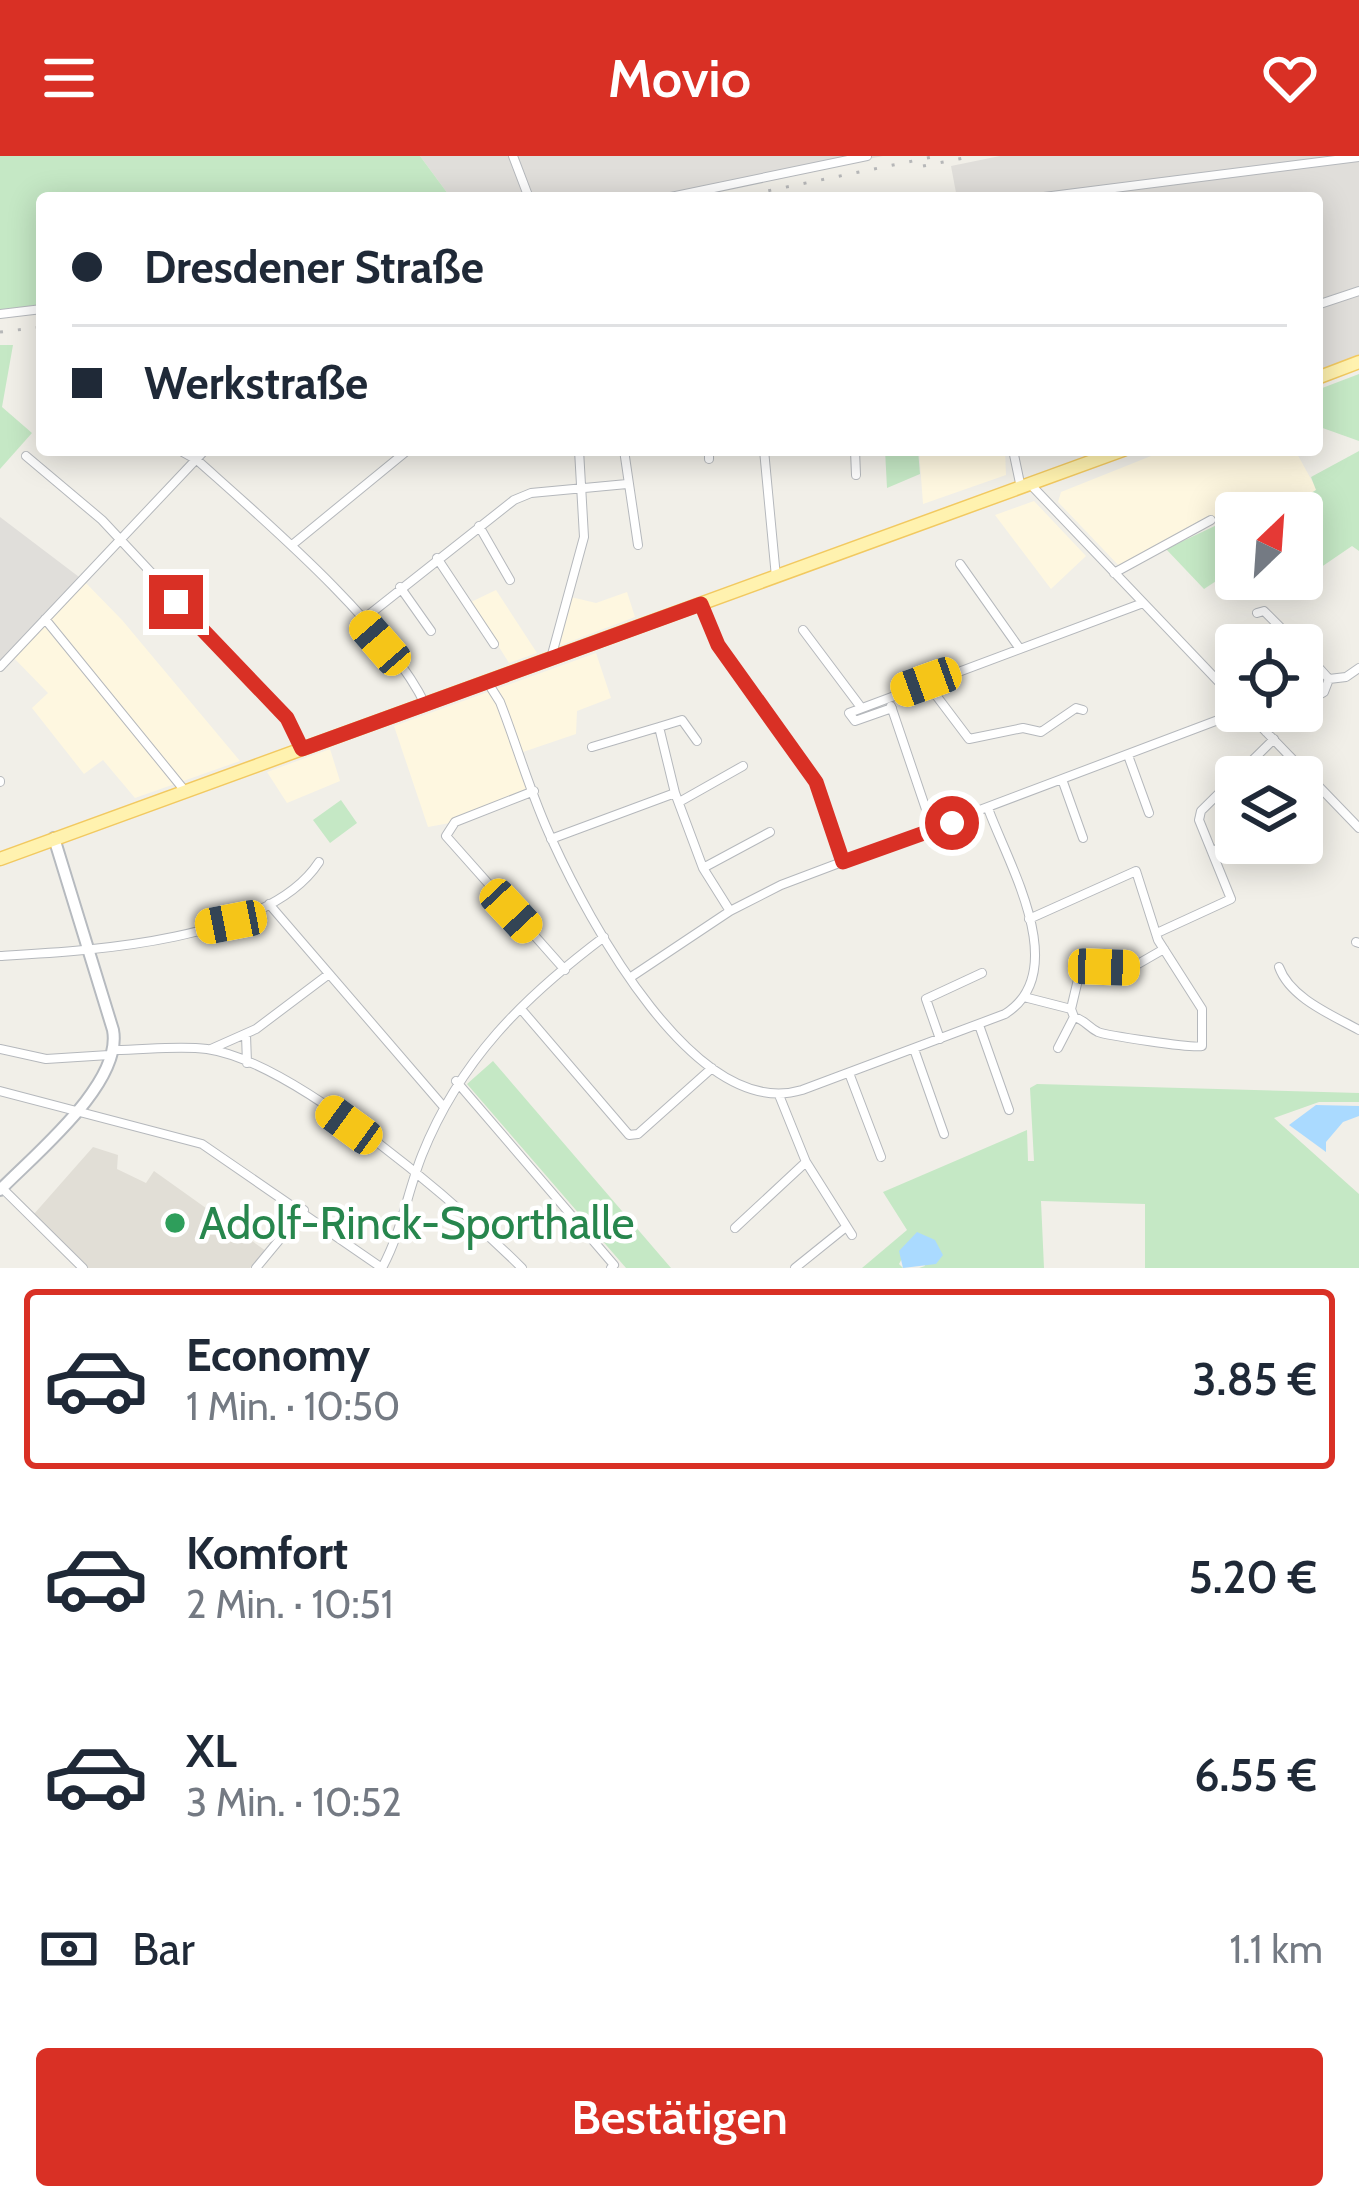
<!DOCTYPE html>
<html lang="de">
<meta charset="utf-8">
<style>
body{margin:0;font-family:Cabin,sans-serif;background:#f2f2f3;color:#1f2937;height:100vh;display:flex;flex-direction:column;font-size:45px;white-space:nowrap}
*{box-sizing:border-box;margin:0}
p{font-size:39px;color:#747a83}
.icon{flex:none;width:66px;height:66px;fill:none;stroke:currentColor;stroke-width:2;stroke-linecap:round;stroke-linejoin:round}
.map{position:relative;height:1112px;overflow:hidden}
.side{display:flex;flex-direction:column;background:#fff;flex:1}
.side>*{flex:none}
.hud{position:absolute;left:36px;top:36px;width:1287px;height:264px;border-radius:12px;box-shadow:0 6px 30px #0003;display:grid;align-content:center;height:264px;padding:0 36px;background:#fff}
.needle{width:78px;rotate:25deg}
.fabs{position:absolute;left:1215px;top:336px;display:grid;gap:24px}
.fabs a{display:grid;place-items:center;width:108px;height:108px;border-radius:12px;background:#fff;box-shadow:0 6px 30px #0003;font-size:60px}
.end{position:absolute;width:54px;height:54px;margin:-27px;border:15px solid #d93025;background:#fff;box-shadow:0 0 0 6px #fff}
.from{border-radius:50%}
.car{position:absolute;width:36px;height:72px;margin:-36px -18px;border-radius:15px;box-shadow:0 0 9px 3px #0007;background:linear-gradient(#f5c518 24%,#345 0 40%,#f5c518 0 76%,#345 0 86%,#f5c518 0)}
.hud b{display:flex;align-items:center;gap:42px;height:114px;font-size:45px}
.hud b+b{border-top:3px solid #e0e1e3}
.hud i{width:30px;height:30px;background:#1f2937}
ul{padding:21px 0 0;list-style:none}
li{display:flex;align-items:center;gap:36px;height:180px;margin:0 24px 18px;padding:0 12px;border:6px solid transparent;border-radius:12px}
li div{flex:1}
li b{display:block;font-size:45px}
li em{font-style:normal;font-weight:600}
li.current{border-color:#d93025}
li>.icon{width:108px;height:108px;stroke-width:1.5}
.pay{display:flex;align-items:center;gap:30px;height:132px;padding:0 36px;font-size:45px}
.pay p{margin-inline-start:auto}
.cta{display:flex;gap:24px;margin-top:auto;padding:24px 36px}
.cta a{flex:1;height:138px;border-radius:12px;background:#d93025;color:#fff;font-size:48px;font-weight:600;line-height:138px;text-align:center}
header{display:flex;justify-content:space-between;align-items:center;height:156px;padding:0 36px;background:#d93025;color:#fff;font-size:54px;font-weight:600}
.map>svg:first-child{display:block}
.commercial{fill:#fef7e0}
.industrial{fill:#e0deda}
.education{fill:#e1ded6}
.green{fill:#c5e8c5}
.water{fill:#aadaff}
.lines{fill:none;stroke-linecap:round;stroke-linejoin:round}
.street-casing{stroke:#b5b8bc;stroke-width:10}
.secondary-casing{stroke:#b6babf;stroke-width:14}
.primary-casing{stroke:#f2c960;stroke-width:15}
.street{stroke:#fff;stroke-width:8}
.secondary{stroke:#fff;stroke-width:10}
.primary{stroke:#fff2af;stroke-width:12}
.rail{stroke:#b6b7b8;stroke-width:3;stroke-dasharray:3 15;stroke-linecap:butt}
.route{stroke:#d93025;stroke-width:15}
.leisure-dot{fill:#2e9e5b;stroke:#fff;stroke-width:4.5}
.labels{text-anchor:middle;stroke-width:9;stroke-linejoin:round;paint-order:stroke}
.leisure-label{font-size:45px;fill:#27864d;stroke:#fff;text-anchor:start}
</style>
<header><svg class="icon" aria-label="menu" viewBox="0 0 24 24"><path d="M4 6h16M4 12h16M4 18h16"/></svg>Movio<svg class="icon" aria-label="heart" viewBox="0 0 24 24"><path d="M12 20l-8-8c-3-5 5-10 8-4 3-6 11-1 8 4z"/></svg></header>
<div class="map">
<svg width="1359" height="1112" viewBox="0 0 1359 1112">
<rect width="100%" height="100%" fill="#f1efe8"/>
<path class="commercial" d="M 919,294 L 1005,294 L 1006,319 L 923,348 Z
M 1166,294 L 1295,294 L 1317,334 L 1277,357 L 1236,357 L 1123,414 L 1058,346 L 1061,336 Z
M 1034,345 L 1086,400 L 1051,433 L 995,359 Z
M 83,424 L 122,464 L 240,605 L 135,642 L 103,604 L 84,618 L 32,552 L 48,537 L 11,499 Z
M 496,434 L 537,497 L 509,507 L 471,446 Z
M 627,436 L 635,461 L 556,491 L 571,441 L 596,447 Z
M 596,497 L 611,542 L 577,555 L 576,578 L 520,597 L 534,635 L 455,666 L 428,671 L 394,570 Z
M 330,593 L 340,625 L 287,647 L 267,616 Z"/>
<path class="industrial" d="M 420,0 L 883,0 L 675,42 L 451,42 Z
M 1000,0 L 1359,0 L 1359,200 L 1317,216 L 1317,42 L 957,42 L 951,10 Z
M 0,361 L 83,424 L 0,509 Z"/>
<path class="education" d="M 93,991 L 118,999 L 117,1013 L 146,1027 L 154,1015 L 266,1095 L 250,1112 L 87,1112 L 34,1058 Z"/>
<path class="green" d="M 0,0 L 420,0 L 451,42 L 42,42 L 42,150 L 0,155 Z
M 0,189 L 13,189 L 2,251 L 32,277 L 0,313 Z
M 1359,218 L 1359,285 L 1317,270 L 1317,234 Z
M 885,294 L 918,294 L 920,318 L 887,332 Z
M 1359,295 L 1359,395 L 1352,390 L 1292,431 L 1285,423 L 1302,423 L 1302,357 L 1277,357 L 1316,334 L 1311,321 Z
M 1236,360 L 1236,412 L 1204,433 L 1166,393 Z
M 341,644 L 357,667 L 330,687 L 313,664 Z
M 493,905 L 671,1112 L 626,1112 L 467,928 Z
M 1037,928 L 1359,937 L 1359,946 L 1319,946 L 1274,962 L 1359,1038 L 1359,1112 L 1145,1112 L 1145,1048 L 1041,1045 L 1044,1112 L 919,1112 L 925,1110 L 912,1084 L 899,1108 L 903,1112 L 862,1112 L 907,1074 L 883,1036 L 1027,974 L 1028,1005 L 1034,1005 L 1030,932 Z"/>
<path class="water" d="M 1316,949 L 1359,950 L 1359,960 L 1343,966 L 1326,986 L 1326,996 L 1289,969 Z
M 917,1076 L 935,1084 L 943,1099 L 936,1108 L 903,1112 L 899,1095 Z"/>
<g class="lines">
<defs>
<path id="street" d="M 513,0 L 529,42
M 531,42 L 572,42
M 666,42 L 867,0
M 1036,42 L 1359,1
M 1317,149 L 1359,135
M 0,158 L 42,153
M 179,294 L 197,304 C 264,364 386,468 425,548
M 624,294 L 638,389
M 709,294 L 709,303
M 764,294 L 776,421
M 855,294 L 856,319
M 1013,294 L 1021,332
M 26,300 L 102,364 L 287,562 L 301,593
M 1031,329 L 1236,544
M 479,370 L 510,424
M 292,389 L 408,294
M 437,402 L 494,488
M 960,408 L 1020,493
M 1114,417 L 1211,364
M 400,431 L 431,475
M 702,448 L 718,489 L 816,626 L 843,706
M 1257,457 L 1264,455 L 1298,489
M 45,463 L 185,635
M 361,465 L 514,344 L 531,337 L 627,328
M 803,474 L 860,550
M 1302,493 L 1329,523
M 551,502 L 584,381 L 579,294
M 0,511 L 205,294
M 926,526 L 969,583 L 1023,572 L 1041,576 L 1076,552 L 1083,554
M 488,527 L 500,546 C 518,592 531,640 552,684 C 588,763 695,966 802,934 L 1005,858 C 1072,816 1009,709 989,655
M 1302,549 L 1324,536 L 1329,523 L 1346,521 L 1359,512
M 891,550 L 933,674
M 892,552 L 855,565 L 849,557 L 1143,447
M 1246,555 L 1359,672
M 659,571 L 682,564 L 697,585
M 1266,576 L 1293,555
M 592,591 L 659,571 L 675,637
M 1129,602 L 1149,657
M 0,625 L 0,626
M 1063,626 L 1083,682
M 534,635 L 455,666 L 446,680 L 565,814
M 681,645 L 743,610
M 551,683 L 675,637 L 703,712 L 730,755
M 1212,695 L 1236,686
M 703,712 L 770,676
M 269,748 L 443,950
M 1157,777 L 1231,743 L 1199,664 L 1201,655 L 1274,583
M 1356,786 L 1359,787
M 0,800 C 87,795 267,786 319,706
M 1279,811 C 1290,842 1332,859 1359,874
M 631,821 L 730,755 L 781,729 L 1242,555
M 1024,841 L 1071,853 L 1074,861 C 1085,864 1088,871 1098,876 C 1105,879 1194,893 1202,890 L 1202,853 L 1158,784 L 1136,715 L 1029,763
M 521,853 L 629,979 L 638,978 L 712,912
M 1071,853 L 1081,811 L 1131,812 L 1164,793
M 979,869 L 1009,954
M 246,879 L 247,907
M 940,883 L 926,843 L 982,817
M 1058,892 L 1074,861
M 0,893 L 46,903 L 109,899 L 115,894 C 145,894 178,889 207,893 C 296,906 457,1048 522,1112
M 211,893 L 256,873 L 329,818
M 914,893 L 944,978
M 849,917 L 881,1001
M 456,925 L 614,1109 L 611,1112
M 0,935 L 202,988 L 382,1112
M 779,939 L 806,1006 L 852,1079
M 1,1031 L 83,1112
M 735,1072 L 806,1006
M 256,1112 L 304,1054
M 382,1112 C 402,1075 407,1037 422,999 C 460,904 523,842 604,781
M 795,1112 L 846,1071"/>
<path id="secondary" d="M 0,1034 C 35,998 123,927 113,874 L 54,682"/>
<path id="primary" d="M 1317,222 L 1359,206
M 0,703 L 1123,294"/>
</defs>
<use href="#street" class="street-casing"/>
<use href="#secondary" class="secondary-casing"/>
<use href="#primary" class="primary-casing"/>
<use href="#street" class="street"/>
<use href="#secondary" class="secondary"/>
<use href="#primary" class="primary"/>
<path class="rail" d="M 923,10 L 974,0
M 733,42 L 937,0
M 0,176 L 42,171"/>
</g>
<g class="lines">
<path class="route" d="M 176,446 L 287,562 L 302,593 L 701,448 L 718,489 L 816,626 L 843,706 L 952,667"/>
</g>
<circle class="leisure-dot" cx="175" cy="1067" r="12"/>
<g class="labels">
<g class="leisure-label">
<text x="199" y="1083">Adolf-Rinck-Sporthalle</text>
</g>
</g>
</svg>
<div class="fabs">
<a><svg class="needle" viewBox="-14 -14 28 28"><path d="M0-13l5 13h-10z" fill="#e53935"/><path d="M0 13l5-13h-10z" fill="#747a83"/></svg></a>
<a><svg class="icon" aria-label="locate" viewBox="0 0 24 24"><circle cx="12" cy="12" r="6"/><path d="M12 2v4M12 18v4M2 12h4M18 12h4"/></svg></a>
<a><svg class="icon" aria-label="layers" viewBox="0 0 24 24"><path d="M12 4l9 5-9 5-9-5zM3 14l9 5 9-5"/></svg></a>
</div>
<i class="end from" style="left:952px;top:667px"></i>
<i class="end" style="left:176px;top:446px"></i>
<i class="car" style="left:380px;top:487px;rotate:319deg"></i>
<i class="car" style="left:926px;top:526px;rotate:250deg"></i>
<i class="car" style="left:511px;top:755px;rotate:137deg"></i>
<i class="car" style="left:231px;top:766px;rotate:259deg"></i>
<i class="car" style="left:1104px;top:811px;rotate:92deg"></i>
<i class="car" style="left:349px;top:969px;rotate:306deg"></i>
<div class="hud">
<b><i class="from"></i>Dresdener Straße</b>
<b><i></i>Werkstraße</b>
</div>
</div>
<section class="side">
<ul>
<li class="current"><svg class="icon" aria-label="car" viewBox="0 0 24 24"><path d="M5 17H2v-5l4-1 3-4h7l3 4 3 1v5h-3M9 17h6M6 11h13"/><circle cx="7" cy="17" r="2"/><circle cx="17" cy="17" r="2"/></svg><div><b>Economy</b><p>1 Min. · 10:50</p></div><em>3.85 €</em></li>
<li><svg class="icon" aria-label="car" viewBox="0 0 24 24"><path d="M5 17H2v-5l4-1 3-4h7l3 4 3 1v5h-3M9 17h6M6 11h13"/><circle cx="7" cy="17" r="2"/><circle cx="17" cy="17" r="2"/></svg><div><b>Komfort</b><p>2 Min. · 10:51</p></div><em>5.20 €</em></li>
<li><svg class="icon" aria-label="car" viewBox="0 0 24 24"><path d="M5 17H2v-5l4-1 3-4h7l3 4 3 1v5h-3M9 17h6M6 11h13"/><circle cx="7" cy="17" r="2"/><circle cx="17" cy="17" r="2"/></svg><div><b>XL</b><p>3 Min. · 10:52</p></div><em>6.55 €</em></li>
</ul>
<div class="pay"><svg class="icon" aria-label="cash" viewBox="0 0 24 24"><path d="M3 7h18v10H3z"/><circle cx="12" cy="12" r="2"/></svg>Bar<p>1.1 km</p></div>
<div class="cta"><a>Bestätigen</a></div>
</section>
